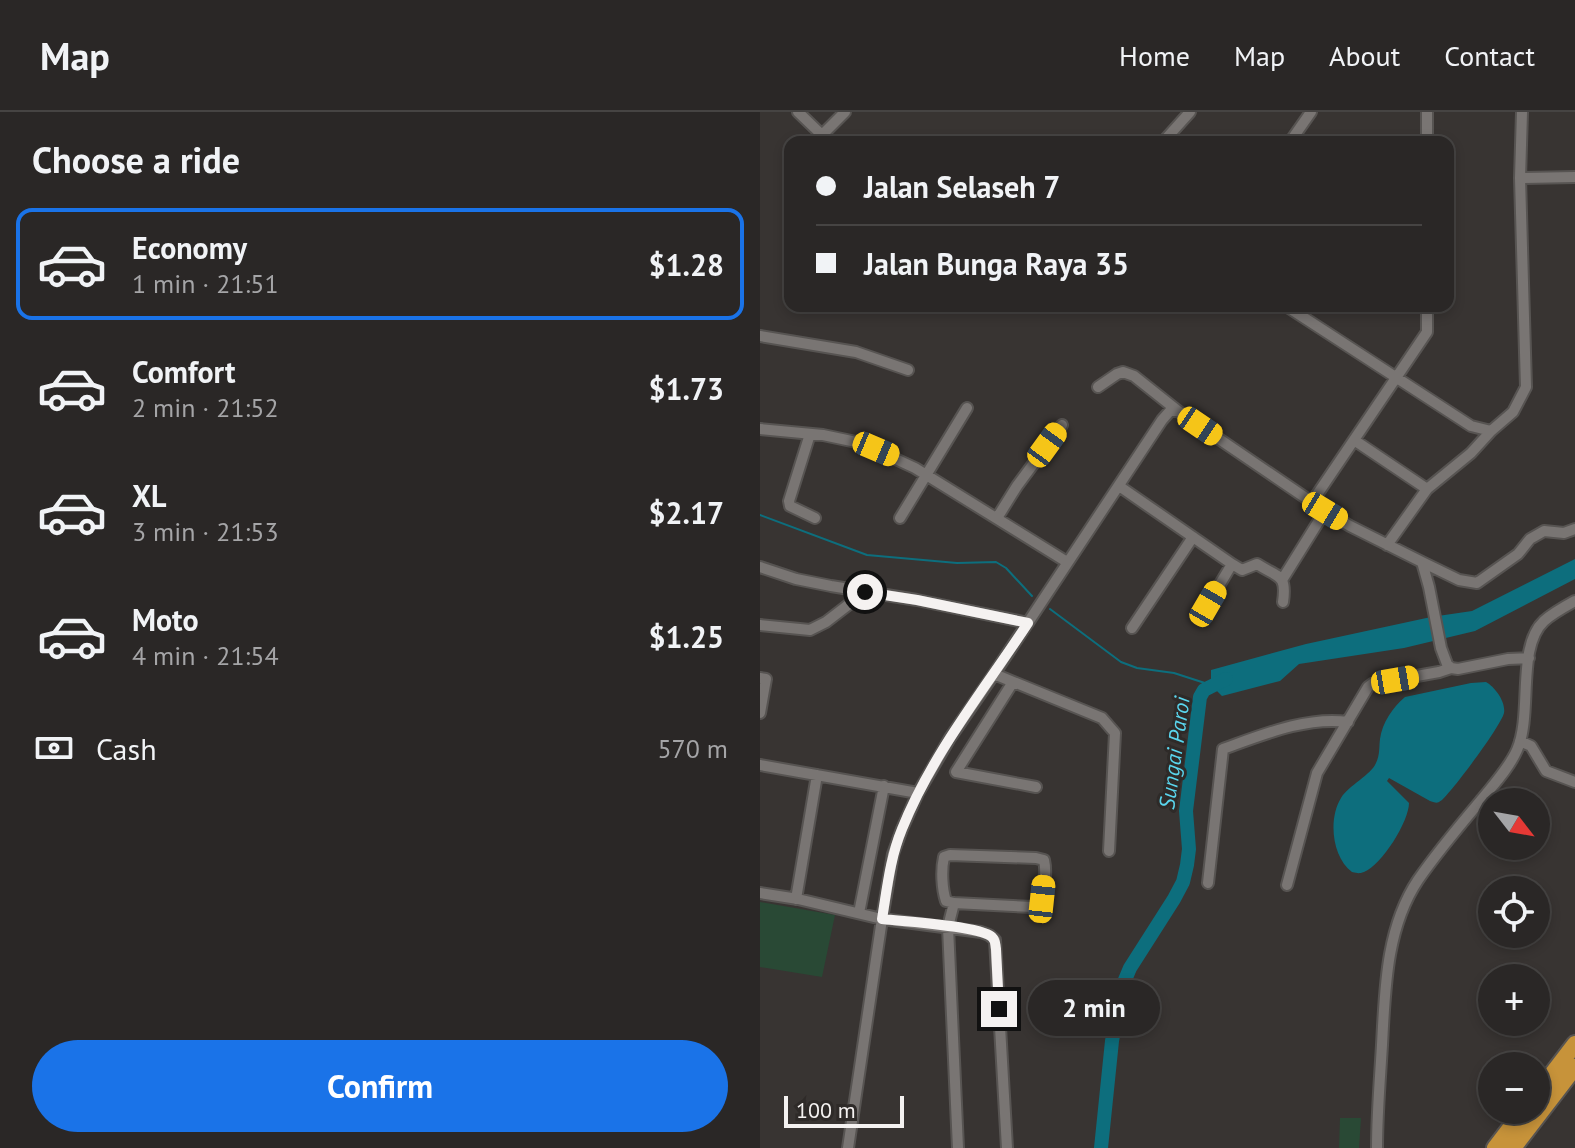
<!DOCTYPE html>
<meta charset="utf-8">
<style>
body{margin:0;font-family:"PT Sans",sans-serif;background:#363332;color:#f1f3f6;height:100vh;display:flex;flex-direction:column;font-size:30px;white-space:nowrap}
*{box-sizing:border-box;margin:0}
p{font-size:26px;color:#a5a5a7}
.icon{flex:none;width:44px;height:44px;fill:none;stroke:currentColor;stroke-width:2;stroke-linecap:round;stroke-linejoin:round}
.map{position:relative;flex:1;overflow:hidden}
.side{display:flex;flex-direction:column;background:#2a2726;width:760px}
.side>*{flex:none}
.hud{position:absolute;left:24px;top:24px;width:670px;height:176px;border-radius:16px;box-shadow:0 4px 12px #0003,0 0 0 2px #464443;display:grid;align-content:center;height:176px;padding:0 32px;background:#2a2726}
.needle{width:52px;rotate:121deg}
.buttons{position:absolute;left:718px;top:676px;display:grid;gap:16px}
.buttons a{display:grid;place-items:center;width:72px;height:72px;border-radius:50%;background:#2a2726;box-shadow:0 4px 12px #0003,0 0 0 2px #464443;font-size:40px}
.scale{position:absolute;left:24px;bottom:20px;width:120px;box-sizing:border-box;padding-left:8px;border:4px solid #f5f2f1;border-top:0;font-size:22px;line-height:28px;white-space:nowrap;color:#f5f2f1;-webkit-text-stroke:6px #2e2a28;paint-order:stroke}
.end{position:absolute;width:36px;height:36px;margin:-18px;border:10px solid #f5f2f1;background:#111;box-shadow:0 0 0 4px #111}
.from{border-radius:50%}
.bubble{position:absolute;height:56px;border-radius:28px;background:#2a2726;box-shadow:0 4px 12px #0003,0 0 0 2px #464443;font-size:26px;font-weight:700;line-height:56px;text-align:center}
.car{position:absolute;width:24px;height:48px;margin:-24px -12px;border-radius:10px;box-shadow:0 0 6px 2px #0007;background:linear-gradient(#f5c518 24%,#345 0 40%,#f5c518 0 76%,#345 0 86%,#f5c518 0)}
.hud b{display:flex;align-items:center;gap:28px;height:76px;font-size:30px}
.hud b+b{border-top:2px solid #464443}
.hud i{width:20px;height:20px;background:#f1f3f6}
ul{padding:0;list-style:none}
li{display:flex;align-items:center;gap:24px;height:112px;margin:0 16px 12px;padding:0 16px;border:4px solid transparent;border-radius:16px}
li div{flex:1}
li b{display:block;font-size:30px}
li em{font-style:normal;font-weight:700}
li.current{border-color:#1a73e8}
li>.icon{width:72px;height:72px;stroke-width:1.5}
h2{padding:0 32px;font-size:36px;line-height:96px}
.pay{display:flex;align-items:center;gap:20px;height:88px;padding:0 32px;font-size:30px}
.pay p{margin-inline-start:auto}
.button{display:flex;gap:16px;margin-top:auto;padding:16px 32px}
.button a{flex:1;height:92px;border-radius:48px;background:#1a73e8;color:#fff;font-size:32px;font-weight:700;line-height:92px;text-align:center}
header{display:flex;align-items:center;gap:48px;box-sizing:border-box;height:112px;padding:0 40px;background:#2a2726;border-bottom:2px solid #464443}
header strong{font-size:38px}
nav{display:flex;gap:44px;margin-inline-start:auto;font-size:28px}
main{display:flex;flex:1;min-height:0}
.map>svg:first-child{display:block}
.green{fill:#294935}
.water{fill:#0d6e7d}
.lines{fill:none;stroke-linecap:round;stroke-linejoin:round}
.stream{stroke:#0d6e7d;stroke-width:2}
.river{stroke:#0d6e7d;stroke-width:14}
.minor-casing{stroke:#575452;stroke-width:14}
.highway-casing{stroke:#575452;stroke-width:20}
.minor{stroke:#797573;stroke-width:10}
.highway{stroke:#c7933a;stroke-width:16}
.route{stroke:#f5f2f1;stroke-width:10}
.labels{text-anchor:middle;stroke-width:6;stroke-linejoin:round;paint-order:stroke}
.water-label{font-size:22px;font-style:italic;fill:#5ad5ed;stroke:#2e2a28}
</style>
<header>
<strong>Map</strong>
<nav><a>Home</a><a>Map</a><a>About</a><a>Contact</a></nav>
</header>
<main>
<section class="side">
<h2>Choose a ride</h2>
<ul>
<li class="current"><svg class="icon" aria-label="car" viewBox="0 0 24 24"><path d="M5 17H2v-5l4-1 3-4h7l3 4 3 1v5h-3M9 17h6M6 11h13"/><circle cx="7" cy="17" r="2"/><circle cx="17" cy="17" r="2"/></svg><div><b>Economy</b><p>1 min · 21:51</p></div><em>$1.28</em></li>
<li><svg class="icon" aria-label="car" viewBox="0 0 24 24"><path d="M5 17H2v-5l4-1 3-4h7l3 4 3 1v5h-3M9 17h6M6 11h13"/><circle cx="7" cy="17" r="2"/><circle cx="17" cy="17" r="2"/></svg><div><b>Comfort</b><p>2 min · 21:52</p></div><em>$1.73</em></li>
<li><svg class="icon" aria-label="car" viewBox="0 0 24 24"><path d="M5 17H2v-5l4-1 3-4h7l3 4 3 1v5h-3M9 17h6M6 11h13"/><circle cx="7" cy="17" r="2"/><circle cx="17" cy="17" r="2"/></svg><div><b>XL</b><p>3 min · 21:53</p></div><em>$2.17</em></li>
<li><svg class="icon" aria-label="car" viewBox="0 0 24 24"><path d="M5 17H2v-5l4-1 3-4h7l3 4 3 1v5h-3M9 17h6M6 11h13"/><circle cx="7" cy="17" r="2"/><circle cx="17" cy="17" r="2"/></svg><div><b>Moto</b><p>4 min · 21:54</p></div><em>$1.25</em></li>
</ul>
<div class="pay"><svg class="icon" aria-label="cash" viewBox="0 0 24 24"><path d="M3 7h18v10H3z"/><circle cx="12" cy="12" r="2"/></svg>Cash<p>570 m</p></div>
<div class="button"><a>Confirm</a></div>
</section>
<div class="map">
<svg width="815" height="1036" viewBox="0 0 815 1036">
<rect width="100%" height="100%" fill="#383432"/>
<path class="green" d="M 0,790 L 75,803 L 62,865 L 0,855 Z
M 580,1006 L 601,1006 L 599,1036 L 579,1036 Z"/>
<path class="water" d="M 815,447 L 815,467 L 715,519 L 644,536 L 539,552 L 520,569 L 462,584 L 451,573 L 451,558 L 546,532 L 671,505 L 712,499 Z
M 726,570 C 735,575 746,590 744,601 C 741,614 693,678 682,688 C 676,692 677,691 670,689 L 629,666 L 627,669 L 649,691 C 649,709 622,753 604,760 C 598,762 598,761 592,760 C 572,745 568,707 581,686 C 589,673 611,663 616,651 C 620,643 619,635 620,627 C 622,611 633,595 645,585 L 711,571 Z"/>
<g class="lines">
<path class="stream" d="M 0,403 L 107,443 L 197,451 L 236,450 L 246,456 L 272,484
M 290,497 L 361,550 L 377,556 L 414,561 L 451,573"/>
<path class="river" d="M 341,1036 L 352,929 L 362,875 L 370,856 L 414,787 L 423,770 L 427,753 L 429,737 L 426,699 L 440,585 L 444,578 L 466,567"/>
<defs>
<path id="minor" d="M 38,0 L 62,23 L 85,0
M 403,30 L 430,0
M 530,30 L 551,0
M 667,30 L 667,0
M 760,66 L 815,65
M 526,194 L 711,314 L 731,319
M 0,224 L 96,240 L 148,258
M 338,275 L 357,262 L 363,260 L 374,264 L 418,299
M 0,317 L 63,323 L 101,331 L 155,356 L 307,450
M 50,322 L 29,389 L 30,394 L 55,406
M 594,328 L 667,377
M 359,374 L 472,452 L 482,458 L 497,452 C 519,466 527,462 523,490
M 552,390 L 667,220 L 667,194
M 140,406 L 207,296
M 237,406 L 257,374 L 302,313
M 627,433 L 667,377 L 711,341 L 731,319 L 753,300 L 766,275 L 760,66 L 762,0
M 662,450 L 699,468 L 717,471 L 758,442 L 770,427 L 784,419 L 804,421 L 815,417
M 0,455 L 36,467 L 71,474 L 157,488 L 268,511
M 522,468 L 565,399
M 448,492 L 472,452
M 0,513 L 50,518 L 66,510 L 105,480
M 372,516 L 433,425
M 234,562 L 342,606 L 355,621 L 349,739
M 0,566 L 6,567 L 0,601
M 253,570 L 196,660 L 276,675
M 760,629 L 771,634 L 786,659 L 815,670
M 0,653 L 158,681
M 448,771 L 463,637 C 502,623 547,604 588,610
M 527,773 L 557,661 L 608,575 L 612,572 L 679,560 L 691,556
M 0,781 L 38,787 L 122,807 L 221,820 L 229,823 L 235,828 L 247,1036
M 36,787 L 57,663
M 194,791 L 186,789 C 182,777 181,758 184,745 L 190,743 L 276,746 L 284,748 C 287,761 284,781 279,794 L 273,795 L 194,791 L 188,815 L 198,1036
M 99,801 L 124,674
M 88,1036 L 122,807 L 133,742 L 142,717 L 158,681 L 190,626 L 234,562 L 402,308 L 410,299 L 418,299 L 565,399 L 590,414 L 662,450 L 669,475 L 681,536 L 687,552 L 691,556 L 698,557 L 748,547 L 769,546
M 617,1036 C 617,1001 620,967 622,933 C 625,877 626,816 658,768 C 677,740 700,713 722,687 C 734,672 749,656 757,638 C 773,602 756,535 784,509 C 793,501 804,495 815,489"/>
<path id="highway" d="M 776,983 L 815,932
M 735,1036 L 764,998
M 753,1036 L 815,955"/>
</defs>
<use href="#minor" class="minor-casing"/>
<use href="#highway" class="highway-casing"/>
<use href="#minor" class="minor"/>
<use href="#highway" class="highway"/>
</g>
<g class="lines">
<path class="route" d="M 105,480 L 157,488 L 268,511 C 224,578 172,642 142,717 C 130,746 127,777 122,807 C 141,809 220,814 232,825 C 236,829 235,832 236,837 L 239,897"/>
</g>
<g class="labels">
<g class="water-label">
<text transform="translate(414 641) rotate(-82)" y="8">Sungai Paroi</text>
</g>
</g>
</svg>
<div class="buttons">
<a><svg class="needle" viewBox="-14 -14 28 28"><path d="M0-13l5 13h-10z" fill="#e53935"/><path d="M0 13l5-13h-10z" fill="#a5a5a7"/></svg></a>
<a><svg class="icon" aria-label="locate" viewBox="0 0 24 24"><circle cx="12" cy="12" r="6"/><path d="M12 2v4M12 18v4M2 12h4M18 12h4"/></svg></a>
<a>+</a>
<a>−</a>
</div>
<div class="scale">100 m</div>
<i class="end from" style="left:105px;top:480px"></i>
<i class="end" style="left:239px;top:897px"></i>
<div class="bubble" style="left:268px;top:868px;width:132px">2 min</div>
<i class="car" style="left:440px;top:314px;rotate:124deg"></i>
<i class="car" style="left:287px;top:333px;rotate:36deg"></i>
<i class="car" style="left:116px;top:337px;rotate:113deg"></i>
<i class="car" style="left:565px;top:399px;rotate:121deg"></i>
<i class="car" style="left:448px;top:492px;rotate:30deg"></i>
<i class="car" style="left:635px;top:568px;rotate:80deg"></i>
<i class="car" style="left:282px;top:787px;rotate:6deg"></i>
<div class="hud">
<b><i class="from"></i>Jalan Selaseh 7</b>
<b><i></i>Jalan Bunga Raya 35</b>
</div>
</div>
</main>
